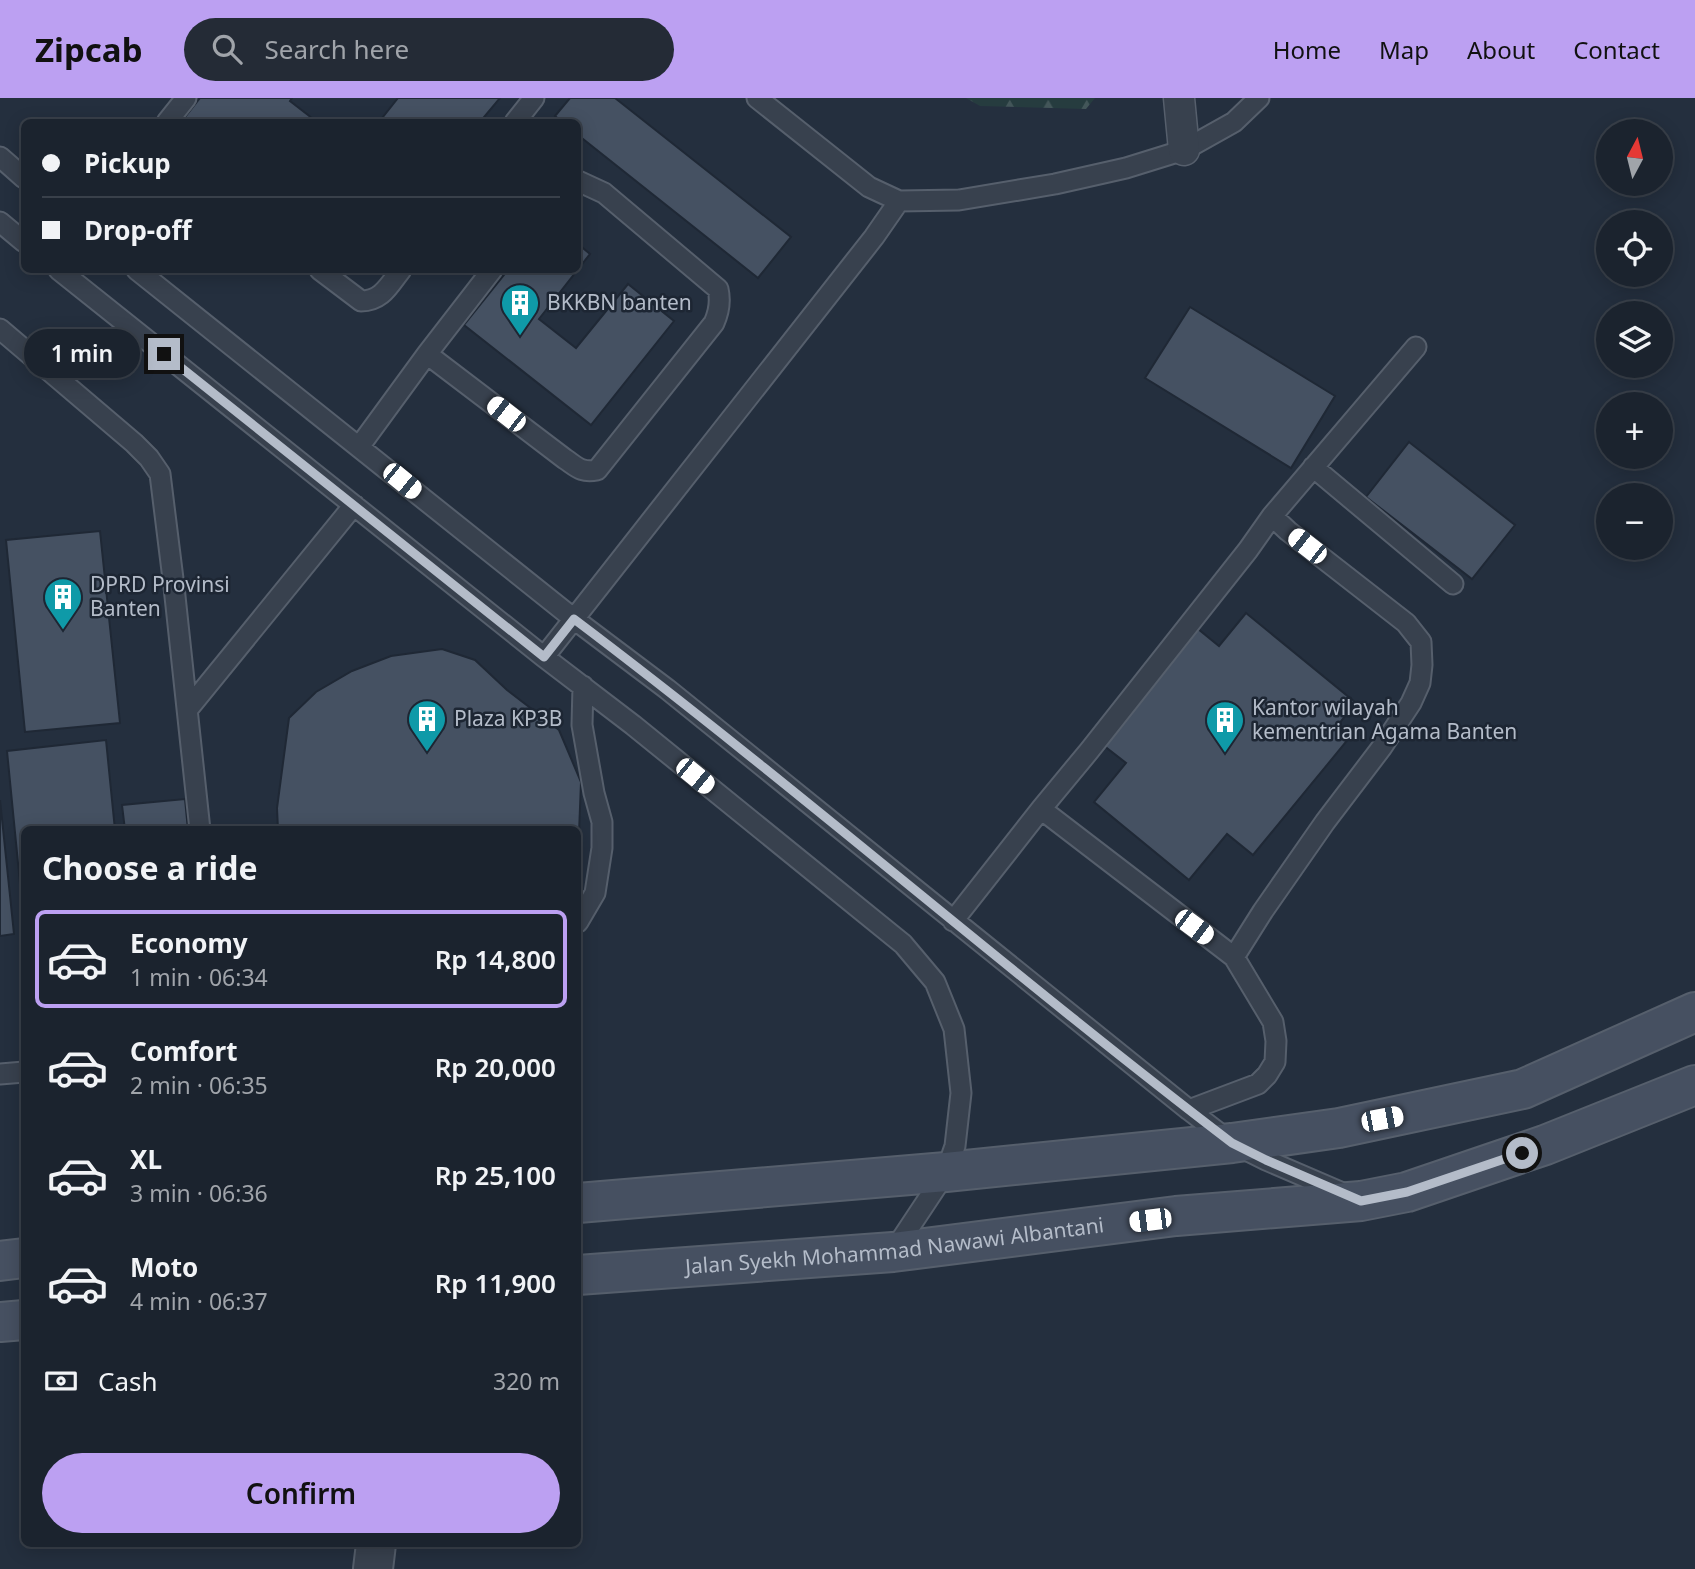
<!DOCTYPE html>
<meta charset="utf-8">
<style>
body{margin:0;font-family:"Noto Sans",sans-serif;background:#242b36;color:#f1f3f6;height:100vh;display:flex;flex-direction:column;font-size:26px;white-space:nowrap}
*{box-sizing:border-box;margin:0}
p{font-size:23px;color:#a0a4aa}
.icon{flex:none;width:38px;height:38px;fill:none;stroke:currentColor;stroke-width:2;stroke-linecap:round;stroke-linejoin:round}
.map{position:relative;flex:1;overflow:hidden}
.side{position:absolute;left:21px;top:728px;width:560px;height:721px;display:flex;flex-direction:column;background:#1b232e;border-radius:10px;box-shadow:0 4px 18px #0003,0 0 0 2px #39404a}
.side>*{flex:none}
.banner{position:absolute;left:21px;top:21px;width:560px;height:154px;border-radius:10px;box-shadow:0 4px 18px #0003,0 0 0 2px #39404a;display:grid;align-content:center;height:154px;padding:0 21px;background:#1b232e}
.needle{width:46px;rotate:7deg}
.buttons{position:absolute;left:1596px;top:21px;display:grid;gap:14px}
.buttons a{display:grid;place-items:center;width:77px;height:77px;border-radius:50%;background:#1b232e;box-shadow:0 4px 18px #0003,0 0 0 2px #39404a;font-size:35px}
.end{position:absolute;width:32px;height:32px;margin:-16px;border:9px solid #b4bcc9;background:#111;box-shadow:0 0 0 4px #111}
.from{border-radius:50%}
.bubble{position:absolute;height:49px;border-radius:24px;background:#1b232e;box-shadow:0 4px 18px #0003,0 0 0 2px #39404a;font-size:23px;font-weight:600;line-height:49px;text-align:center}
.car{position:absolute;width:21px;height:42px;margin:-21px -10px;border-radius:9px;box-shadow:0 0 5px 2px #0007;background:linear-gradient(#fff 24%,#345 0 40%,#fff 0 76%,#345 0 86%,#fff 0)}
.banner b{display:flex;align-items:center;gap:24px;height:66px;font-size:26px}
.banner b+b{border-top:2px solid #39404a}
.banner i{width:18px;height:18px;background:#f1f3f6}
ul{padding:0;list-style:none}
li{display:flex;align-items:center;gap:21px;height:98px;margin:0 14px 10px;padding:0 7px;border:4px solid transparent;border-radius:10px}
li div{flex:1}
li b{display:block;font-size:26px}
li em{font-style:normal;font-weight:600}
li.current{border-color:#bca0f2}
li>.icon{width:63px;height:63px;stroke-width:1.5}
h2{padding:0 21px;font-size:32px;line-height:84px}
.pay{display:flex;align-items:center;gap:18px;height:77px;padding:0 21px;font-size:26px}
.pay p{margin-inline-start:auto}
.cta{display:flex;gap:14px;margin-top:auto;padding:14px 21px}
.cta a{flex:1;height:80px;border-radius:42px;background:#bca0f2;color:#111;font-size:28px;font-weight:600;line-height:80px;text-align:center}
header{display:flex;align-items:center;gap:42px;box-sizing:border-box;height:98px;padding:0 35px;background:#bca0f2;color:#111}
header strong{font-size:33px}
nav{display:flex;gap:38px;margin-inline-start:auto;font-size:24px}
.search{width:490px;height:63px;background:#242b36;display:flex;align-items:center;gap:18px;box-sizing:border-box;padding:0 24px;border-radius:38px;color:#a0a4aa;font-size:26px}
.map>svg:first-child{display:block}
.forest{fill:url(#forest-firs)}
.building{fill:#455162;stroke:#1f2835;stroke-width:2}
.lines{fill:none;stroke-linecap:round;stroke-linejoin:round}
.service-casing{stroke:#565f6c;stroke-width:23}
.pedestrian-casing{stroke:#565f6c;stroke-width:33}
.minor-casing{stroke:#565f6c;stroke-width:42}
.secondary-casing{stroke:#565f6c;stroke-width:42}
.service{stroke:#38414e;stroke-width:19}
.pedestrian{stroke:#38414e;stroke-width:30}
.minor{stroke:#38414e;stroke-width:38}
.secondary{stroke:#465061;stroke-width:38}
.route{stroke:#b4bcc9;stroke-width:9}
.labels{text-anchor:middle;stroke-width:5;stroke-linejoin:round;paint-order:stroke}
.poi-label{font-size:21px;fill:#b4bcc9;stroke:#1d2633;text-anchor:start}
.street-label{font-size:21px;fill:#b4bcc9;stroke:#1d2633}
</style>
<header>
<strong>Zipcab</strong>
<div class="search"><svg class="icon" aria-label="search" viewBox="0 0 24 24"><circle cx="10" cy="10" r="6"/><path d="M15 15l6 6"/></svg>Search here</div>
<nav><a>Home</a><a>Map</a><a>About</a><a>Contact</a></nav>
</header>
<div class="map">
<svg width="1695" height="1471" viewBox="0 0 1695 1471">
<defs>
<pattern id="forest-firs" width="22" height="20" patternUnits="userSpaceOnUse" patternTransform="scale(1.75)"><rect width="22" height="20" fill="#263c3f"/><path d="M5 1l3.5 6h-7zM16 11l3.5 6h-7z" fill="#435659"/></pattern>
</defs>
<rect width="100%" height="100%" fill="#242f3e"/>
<path class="forest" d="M 966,0 L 1095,0 L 1086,11 L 980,8 Z"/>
<path class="building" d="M 200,0 L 292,0 L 290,3 L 317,24 L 184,24 L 182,23 Z
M 398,0 L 500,0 L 480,24 L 379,24 Z
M 570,0 L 615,0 L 791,139 L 758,180 L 578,37 L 578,24 L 562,24 L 555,18 Z
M 578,146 L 590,156 L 539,221 L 576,250 L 628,186 L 674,223 L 591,327 L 464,227 L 508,172 L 578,172 Z
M 1190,209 L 1335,298 L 1291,370 L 1145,280 Z
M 1409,344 L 1515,427 L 1472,481 L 1366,399 Z
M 100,433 L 120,625 L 25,634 L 6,442 Z
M 1246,515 L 1356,605 L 1337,628 L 1350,639 L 1253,757 L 1227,736 L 1189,782 L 1094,704 L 1126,665 L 1103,647 L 1198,531 L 1219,548 Z
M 442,551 L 475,562 L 507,592 L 559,632 L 581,684 L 578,761 L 578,732 L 278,732 L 277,710 L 289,620 L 316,594 L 352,573 L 391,558 Z
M 106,642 L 115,732 L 24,732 L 24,826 L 7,653 Z
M 185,701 L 188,732 L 125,732 L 122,707 Z
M 0,702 L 14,836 L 0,838 Z"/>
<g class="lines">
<defs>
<path id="service" d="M 757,0 L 869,89 L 899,103 L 959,102 L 1055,86 L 1126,70 L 1184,52 L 1234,24 L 1259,0
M 167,24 L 186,0
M 515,24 L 534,0
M 0,59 L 24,80
M 0,124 L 24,144
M 59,172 L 544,559 L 633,627 L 903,846 L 935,884 L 954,931 L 961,995 L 955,1048 L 946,1074 L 893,1154
M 137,172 L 574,521 L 667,591 L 1189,1012 L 1232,1045 L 1266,1062 L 1345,1096
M 320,172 L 361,203 C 382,203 389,187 401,172
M 492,172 L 427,256 L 565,361 C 577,369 581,375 597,372 L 714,225 C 719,214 721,204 718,191 L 604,95 L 578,83
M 0,231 L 134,345 L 149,360 L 160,376 L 174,489 L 200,732
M 359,349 L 427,256
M 1313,369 L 1453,486
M 544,559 L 874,139 L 899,103
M 188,611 L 354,407
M 953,823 L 1041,711
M 578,824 L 595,795 L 602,750 L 602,724 L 594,695 L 582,627 L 583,588
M 1234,859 L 1041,711 L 1089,653 L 1248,452 L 1272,418 L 1416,249
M 0,976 L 24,974
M 1189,1012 L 1258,986 L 1267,977 L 1275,964 L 1276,943 L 1273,924 L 1234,859 L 1263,813 L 1325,724 L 1382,649 L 1411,605 L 1420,585 L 1422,567 L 1421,544 L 1406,525 L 1288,433 L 1272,418"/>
<path id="pedestrian" d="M 1179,0 L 1184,52"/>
<path id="minor" d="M 373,1471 L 376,1446"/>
<g id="secondary">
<path d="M 578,1105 L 946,1074 L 1232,1045 L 1339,1030 L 1523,991 L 1695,914"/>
<path d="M 0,1163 L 24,1160"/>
<path id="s1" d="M 578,1177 L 893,1154 L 1176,1118 L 1361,1103 L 1407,1094 L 1545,1047 L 1695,987"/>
<path d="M 0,1224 L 24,1222"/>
</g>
</defs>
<use href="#service" class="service-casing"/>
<use href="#pedestrian" class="pedestrian-casing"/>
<use href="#minor" class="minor-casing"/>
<use href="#secondary" class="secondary-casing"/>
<use href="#service" class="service"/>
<use href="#pedestrian" class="pedestrian"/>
<use href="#minor" class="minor"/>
<use href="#secondary" class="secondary"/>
</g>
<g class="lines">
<path class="route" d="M 164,256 L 544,559 L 574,521 C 798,690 1009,875 1232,1045 L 1266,1062 L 1361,1103 L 1407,1094 L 1522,1055"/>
</g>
<defs>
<symbol id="building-pin" viewBox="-11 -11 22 30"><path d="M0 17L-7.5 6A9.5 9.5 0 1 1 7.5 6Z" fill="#0f9aa8" stroke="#1d2633"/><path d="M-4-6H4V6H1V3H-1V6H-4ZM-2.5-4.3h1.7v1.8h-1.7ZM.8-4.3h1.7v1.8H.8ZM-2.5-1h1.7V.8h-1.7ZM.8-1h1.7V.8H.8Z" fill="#fff"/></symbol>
</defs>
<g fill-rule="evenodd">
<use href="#building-pin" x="498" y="183" width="44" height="60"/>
<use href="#building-pin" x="41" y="477" width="44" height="60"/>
<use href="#building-pin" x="405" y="599" width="44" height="60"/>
<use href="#building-pin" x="1203" y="600" width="44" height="60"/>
</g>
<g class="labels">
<g class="poi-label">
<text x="547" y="212">BKKBN banten</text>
<text x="90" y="494">DPRD Provinsi<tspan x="90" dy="24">Banten</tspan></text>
<text x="1252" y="617">Kantor wilayah<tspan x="1252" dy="24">kementrian Agama Banten</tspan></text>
<text x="454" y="628">Plaza KP3B</text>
</g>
<g class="street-label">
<text dy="7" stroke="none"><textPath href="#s1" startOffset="318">Jalan Syekh Mohammad Nawawi Albantani</textPath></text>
</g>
</g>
</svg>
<div class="buttons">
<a><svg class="needle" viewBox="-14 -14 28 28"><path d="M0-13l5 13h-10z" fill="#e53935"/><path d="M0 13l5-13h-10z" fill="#a0a4aa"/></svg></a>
<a><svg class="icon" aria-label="locate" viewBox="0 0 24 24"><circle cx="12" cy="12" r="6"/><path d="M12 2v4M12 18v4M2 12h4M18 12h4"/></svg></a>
<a><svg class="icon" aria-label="layers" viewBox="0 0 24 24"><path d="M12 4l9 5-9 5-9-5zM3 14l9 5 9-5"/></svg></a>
<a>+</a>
<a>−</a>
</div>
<i class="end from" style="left:1522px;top:1055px"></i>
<i class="end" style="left:164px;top:256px"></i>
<div class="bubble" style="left:24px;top:231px;width:116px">1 min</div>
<i class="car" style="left:506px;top:316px;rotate:308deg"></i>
<i class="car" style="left:402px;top:383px;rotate:129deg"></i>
<i class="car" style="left:1307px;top:448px;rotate:308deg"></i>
<i class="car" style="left:695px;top:678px;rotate:129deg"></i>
<i class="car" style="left:1194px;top:829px;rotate:127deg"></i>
<i class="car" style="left:1382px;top:1021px;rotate:79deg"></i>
<i class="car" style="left:1150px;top:1122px;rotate:263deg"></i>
<div class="banner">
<b><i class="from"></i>Pickup</b>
<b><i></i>Drop-off</b>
</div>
<section class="side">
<h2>Choose a ride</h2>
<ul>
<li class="current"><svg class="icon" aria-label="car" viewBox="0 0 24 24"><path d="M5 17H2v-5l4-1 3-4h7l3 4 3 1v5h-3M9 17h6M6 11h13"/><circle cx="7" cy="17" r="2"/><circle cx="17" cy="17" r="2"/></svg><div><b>Economy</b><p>1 min · 06:34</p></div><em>Rp 14,800</em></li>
<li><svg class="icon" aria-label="car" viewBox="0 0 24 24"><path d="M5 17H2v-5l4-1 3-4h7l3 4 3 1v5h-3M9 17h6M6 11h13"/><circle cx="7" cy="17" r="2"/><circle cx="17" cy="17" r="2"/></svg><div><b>Comfort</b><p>2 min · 06:35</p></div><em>Rp 20,000</em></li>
<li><svg class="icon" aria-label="car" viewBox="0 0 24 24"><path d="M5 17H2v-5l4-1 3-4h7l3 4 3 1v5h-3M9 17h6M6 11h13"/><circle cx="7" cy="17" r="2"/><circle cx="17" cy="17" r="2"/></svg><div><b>XL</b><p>3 min · 06:36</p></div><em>Rp 25,100</em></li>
<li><svg class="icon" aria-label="car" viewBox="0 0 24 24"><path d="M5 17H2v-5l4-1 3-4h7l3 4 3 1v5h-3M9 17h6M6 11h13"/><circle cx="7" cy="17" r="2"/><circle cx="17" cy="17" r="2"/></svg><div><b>Moto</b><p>4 min · 06:37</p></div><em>Rp 11,900</em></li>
</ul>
<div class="pay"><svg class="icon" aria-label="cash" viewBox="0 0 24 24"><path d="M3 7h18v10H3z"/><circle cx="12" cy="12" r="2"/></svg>Cash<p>320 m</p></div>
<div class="cta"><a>Confirm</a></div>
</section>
</div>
